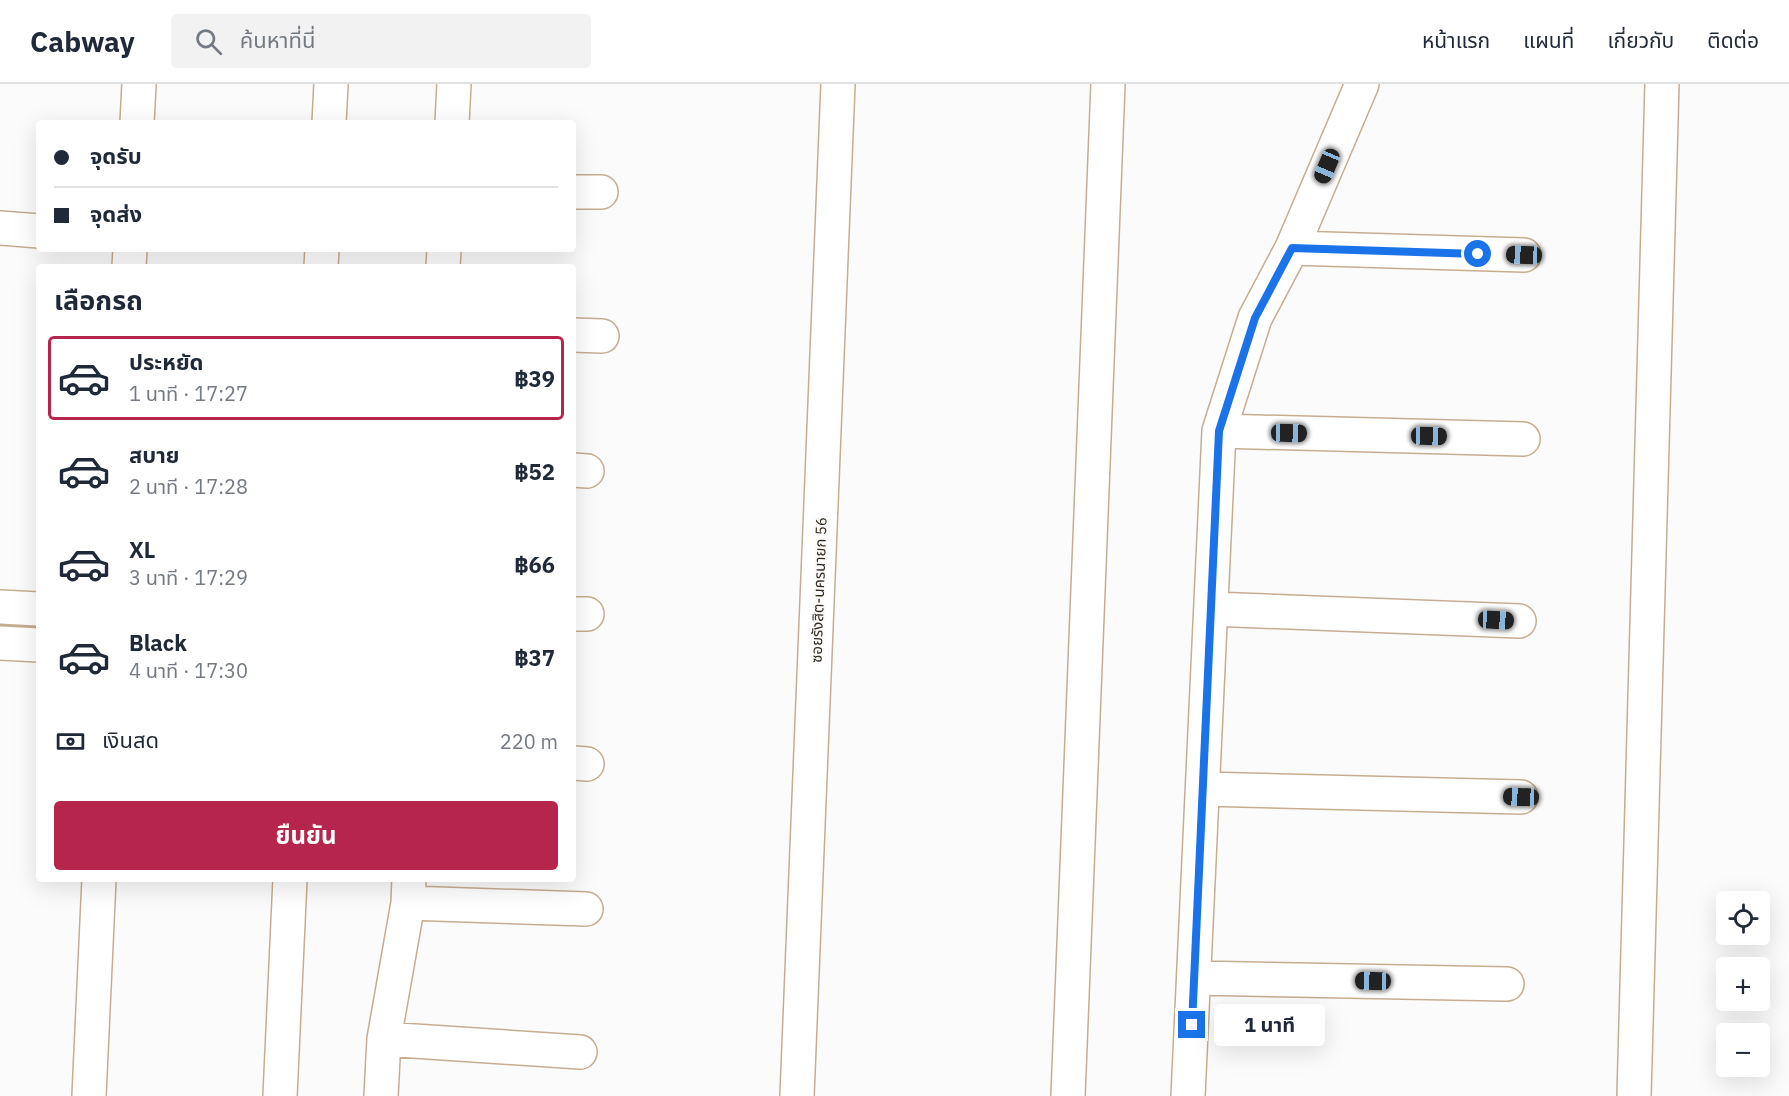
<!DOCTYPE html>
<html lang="th">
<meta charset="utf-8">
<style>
body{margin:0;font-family:"IBM Plex Sans","Noto Sans Thai",sans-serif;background:#f2f2f3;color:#1f2937;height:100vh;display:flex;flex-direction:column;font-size:22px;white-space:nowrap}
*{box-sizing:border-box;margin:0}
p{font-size:20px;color:#747a83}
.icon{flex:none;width:33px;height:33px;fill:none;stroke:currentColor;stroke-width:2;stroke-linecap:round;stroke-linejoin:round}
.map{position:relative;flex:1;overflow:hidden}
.panel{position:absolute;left:36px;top:180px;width:540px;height:618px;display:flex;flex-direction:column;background:#fff;border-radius:6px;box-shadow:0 6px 24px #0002}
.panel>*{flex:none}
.top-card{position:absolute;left:36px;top:36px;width:540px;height:132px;border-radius:6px;box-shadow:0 6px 24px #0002;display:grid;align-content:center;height:132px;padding:0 18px;background:#fff}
.controls{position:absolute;left:1716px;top:807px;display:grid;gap:12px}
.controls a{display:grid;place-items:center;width:54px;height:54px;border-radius:6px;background:#fff;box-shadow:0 6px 24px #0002;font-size:30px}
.end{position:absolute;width:27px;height:27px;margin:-14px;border:8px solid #1a73e8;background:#fff;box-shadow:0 0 0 3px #fff}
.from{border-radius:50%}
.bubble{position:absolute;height:42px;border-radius:6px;background:#fff;box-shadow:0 6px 24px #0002;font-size:20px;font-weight:700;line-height:42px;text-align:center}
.car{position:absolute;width:18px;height:36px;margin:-18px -9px;border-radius:8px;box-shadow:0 0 4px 2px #0007;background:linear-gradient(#222 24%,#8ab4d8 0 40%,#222 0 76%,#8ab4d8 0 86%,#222 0)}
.top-card b{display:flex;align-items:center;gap:21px;height:57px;font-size:22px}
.top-card b+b{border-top:2px solid #e0e1e3}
.top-card i{width:15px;height:15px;background:#1f2937}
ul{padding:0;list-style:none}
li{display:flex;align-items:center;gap:18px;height:84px;margin:0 12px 9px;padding:0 6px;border:3px solid transparent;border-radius:6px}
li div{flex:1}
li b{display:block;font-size:22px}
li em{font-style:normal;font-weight:700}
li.current{border-color:#b6254b}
li>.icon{width:54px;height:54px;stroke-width:1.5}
h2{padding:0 18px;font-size:27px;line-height:72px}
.pay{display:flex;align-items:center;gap:15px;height:66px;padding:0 18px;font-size:22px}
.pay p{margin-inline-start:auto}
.button{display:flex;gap:12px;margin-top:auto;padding:12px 18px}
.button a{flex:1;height:69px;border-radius:6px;background:#b6254b;color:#fff;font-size:24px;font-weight:700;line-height:69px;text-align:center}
header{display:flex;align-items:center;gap:36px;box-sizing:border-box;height:84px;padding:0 30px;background:#fff;border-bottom:2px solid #e0e1e3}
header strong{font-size:28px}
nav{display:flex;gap:33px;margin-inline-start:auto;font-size:21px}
.search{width:420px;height:54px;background:#f2f2f3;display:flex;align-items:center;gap:15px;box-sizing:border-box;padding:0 21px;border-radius:6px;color:#747a83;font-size:22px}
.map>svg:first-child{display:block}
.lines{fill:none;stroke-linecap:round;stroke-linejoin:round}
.minor-casing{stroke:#c6ad90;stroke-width:36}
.minor{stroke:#fff;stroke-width:33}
.route{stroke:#1a73e8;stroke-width:8}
.labels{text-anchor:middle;stroke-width:5;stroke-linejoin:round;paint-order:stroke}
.street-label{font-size:15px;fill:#32281c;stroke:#fbfbfb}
</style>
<header>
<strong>Cabway</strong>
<div class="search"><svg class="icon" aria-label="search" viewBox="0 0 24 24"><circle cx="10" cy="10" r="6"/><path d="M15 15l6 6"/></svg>ค้นหาที่นี่</div>
<nav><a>หน้าแรก</a><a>แผนที่</a><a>เกี่ยวกับ</a><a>ติดต่อ</a></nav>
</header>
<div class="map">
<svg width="1789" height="1012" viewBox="0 0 1789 1012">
<rect width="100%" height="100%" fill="#fbfbfb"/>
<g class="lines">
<defs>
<path id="minor" d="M 137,39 L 139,0
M 329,39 L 331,0
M 452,39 L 454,0
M 573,108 L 601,108
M 0,144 L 39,147
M 1292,164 L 1524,171
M 129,183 L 130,165
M 321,183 L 322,165
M 443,183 L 444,165
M 573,251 L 602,252
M 1219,347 L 1523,355
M 573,386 L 587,387
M 0,523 L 39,525
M 1211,525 L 1519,537
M 573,530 L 587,530
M 0,559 L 39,561
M 573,679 L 587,680
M 1203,705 L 1521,713
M 408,819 L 586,825
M 1194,894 L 1507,900
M 384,955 L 580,968
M 89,1012 L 99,795
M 280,1012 L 290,795
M 381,1012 L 384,955 L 408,819 L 409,795
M 797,1012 L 838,0
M 1068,1012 L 1108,0
M 1188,1012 L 1219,347 L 1255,234 L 1292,164 L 1362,0
M 1634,1012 L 1662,0"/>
</defs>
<use href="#minor" class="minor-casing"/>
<use href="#minor" class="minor"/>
</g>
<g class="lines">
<path class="route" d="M 1192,941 L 1219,347 L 1255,234 L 1292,164 L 1478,170"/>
</g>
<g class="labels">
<g class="street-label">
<text transform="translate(819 506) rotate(-88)" y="5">ซอยรังสิต-นครนายก 56</text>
</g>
</g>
</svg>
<div class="controls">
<a><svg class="icon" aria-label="locate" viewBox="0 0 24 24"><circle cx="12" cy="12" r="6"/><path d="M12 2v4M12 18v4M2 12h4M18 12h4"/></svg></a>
<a>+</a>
<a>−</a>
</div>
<i class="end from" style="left:1478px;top:170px"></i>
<i class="end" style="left:1192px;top:941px"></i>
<div class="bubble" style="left:1214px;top:920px;width:111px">1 นาที</div>
<i class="car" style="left:1327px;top:82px;rotate:203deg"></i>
<i class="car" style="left:1524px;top:171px;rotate:272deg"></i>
<i class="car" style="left:1289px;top:349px;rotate:91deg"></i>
<i class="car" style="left:1429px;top:352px;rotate:91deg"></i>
<i class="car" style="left:1496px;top:536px;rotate:93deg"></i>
<i class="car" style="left:1521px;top:713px;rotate:272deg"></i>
<i class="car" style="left:1373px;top:897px;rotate:271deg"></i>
<div class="top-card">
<b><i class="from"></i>จุดรับ</b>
<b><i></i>จุดส่ง</b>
</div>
<section class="panel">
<h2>เลือกรถ</h2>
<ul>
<li class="current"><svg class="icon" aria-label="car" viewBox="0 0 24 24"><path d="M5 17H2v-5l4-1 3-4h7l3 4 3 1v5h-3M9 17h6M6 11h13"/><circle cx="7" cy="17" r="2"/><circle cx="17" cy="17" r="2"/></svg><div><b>ประหยัด</b><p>1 นาที · 17:27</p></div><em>฿39</em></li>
<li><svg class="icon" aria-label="car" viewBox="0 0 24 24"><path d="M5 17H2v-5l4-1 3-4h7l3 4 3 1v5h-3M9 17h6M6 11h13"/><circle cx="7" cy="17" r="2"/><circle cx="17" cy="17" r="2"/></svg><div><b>สบาย</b><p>2 นาที · 17:28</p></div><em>฿52</em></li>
<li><svg class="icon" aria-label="car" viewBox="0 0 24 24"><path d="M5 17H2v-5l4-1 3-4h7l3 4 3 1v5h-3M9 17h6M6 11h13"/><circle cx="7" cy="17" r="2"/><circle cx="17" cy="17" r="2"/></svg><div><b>XL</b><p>3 นาที · 17:29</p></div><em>฿66</em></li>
<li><svg class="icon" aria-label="car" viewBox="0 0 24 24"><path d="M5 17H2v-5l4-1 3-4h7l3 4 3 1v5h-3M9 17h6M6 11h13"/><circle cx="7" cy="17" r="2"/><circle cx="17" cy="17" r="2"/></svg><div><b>Black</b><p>4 นาที · 17:30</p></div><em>฿37</em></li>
</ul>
<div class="pay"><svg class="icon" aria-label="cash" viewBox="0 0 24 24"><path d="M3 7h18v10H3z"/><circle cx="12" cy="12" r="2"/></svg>เงินสด<p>220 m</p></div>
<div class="button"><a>ยืนยัน</a></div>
</section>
</div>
